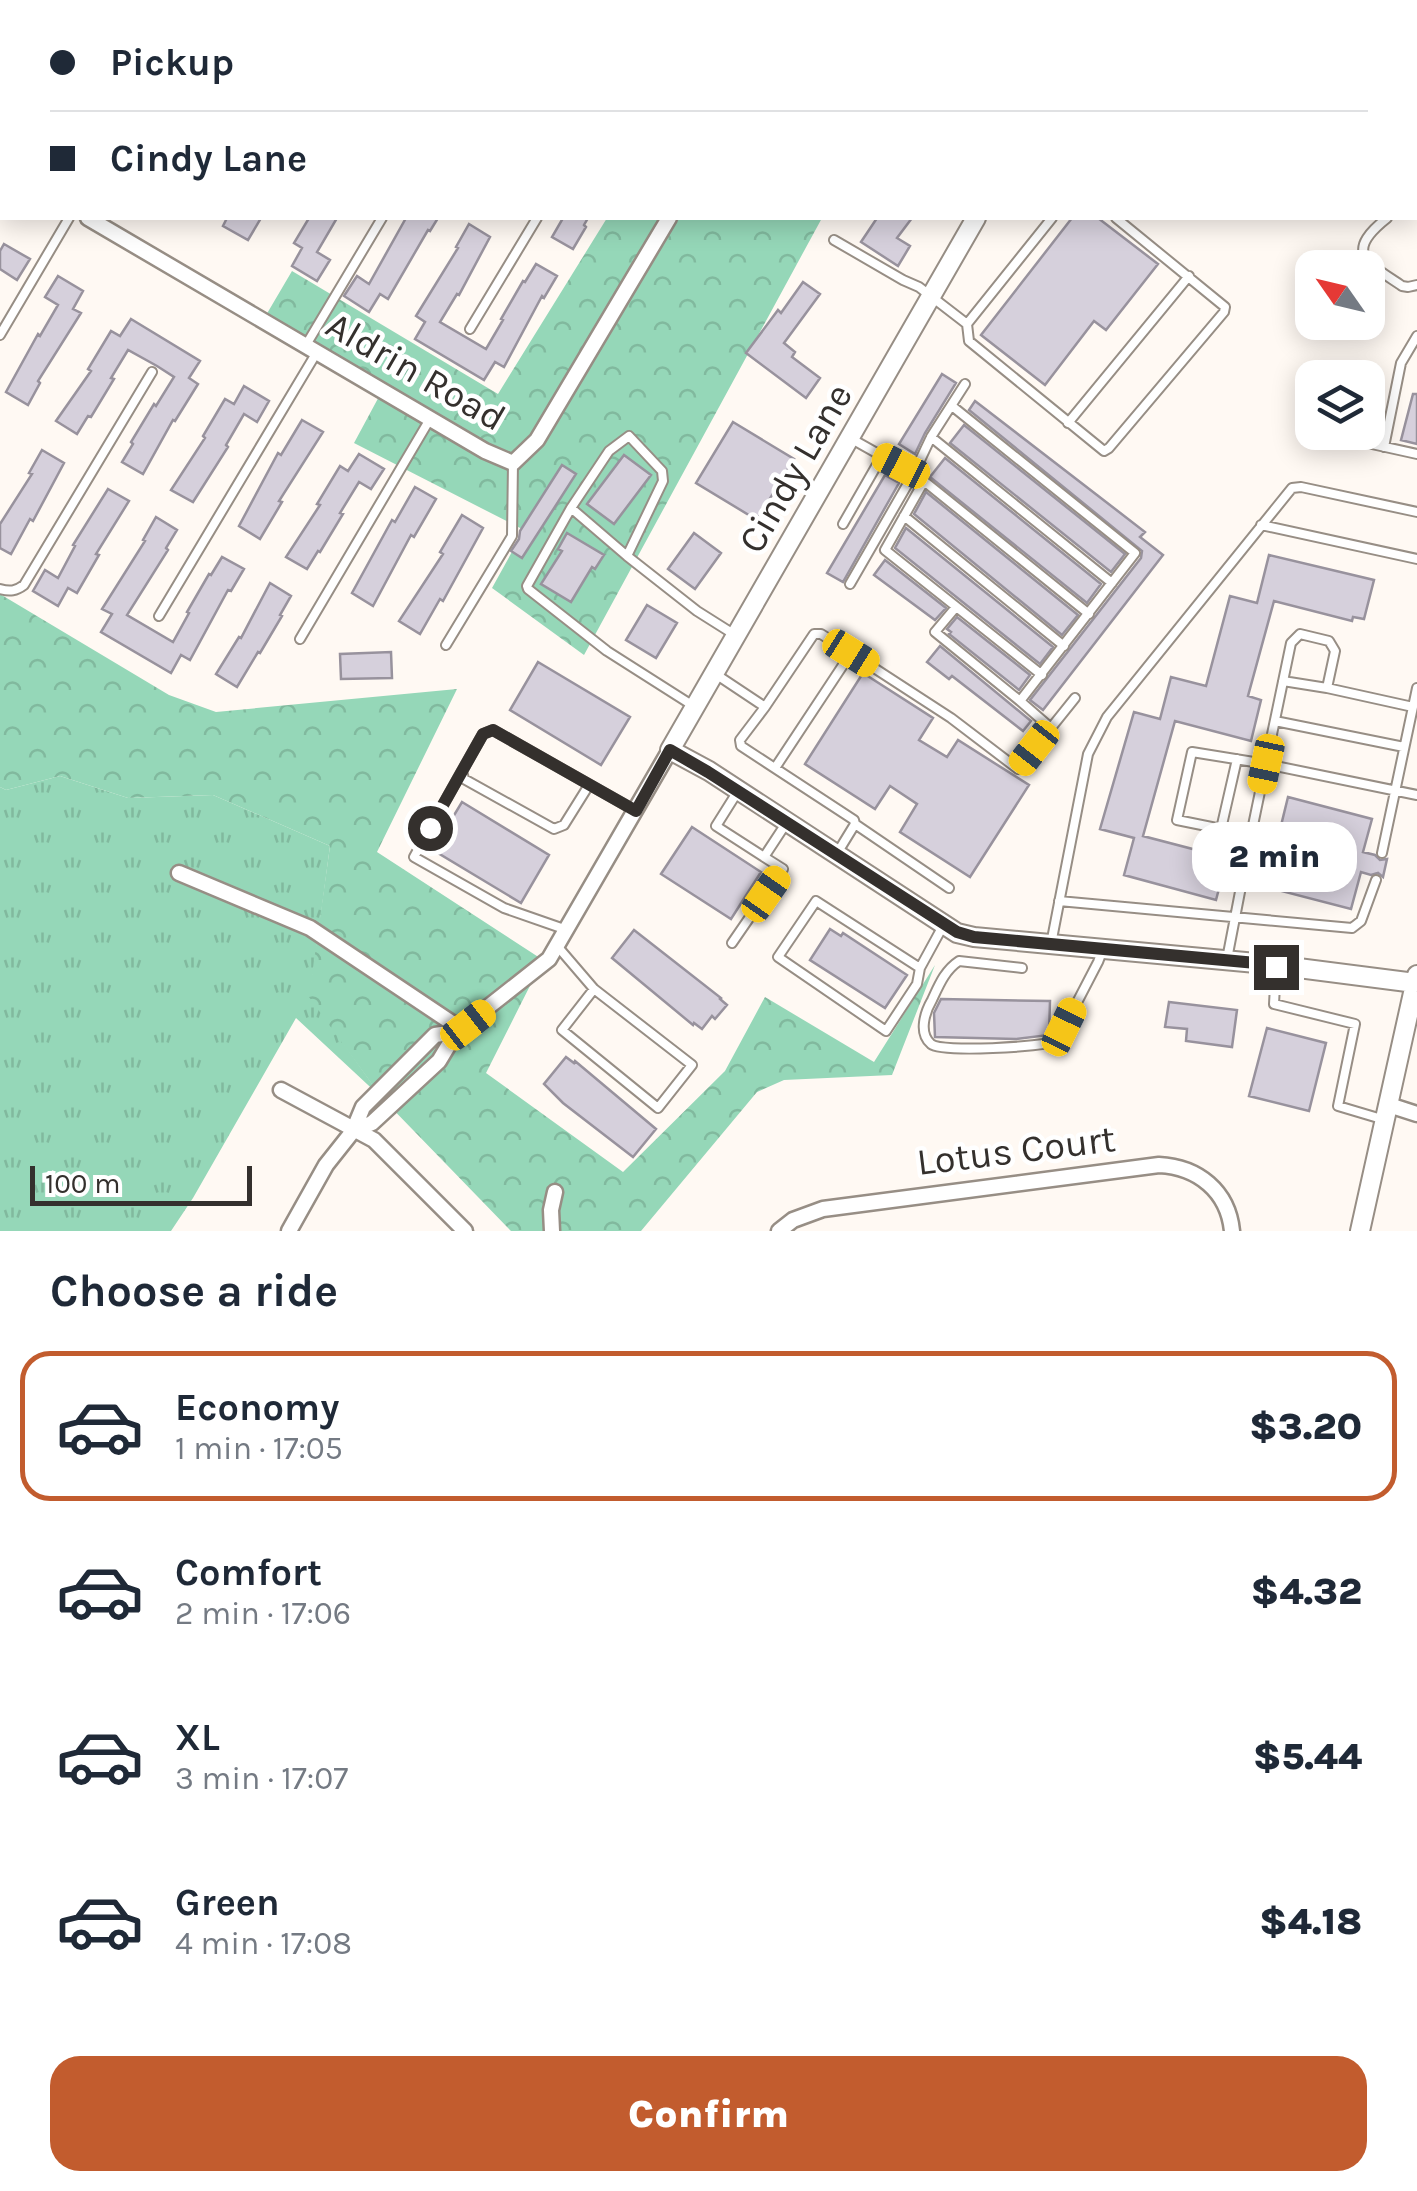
<!DOCTYPE html>
<meta charset="utf-8">
<style>
body{margin:0;font-family:Karla,sans-serif;background:#f6f6f7;color:#1f2937;height:100vh;display:flex;flex-direction:column;font-size:38px;white-space:nowrap}
*{box-sizing:border-box;margin:0}
p{font-size:32px;color:#747a83}
.icon{flex:none;width:55px;height:55px;fill:none;stroke:currentColor;stroke-width:2;stroke-linecap:round;stroke-linejoin:round}
.map{position:relative;height:1231px;overflow:hidden}
.sheet{display:flex;flex-direction:column;background:#fff;flex:1}
.sheet>*{flex:none}
.top-card{position:absolute;left:0px;top:0px;width:1418px;height:220px;box-shadow:0 5px 25px #0003;display:grid;align-content:center;height:220px;padding:0 50px;background:#fff}
.needle{width:65px;rotate:304deg}
.tools{position:absolute;left:1295px;top:250px;display:grid;gap:20px}
.tools a{display:grid;place-items:center;width:90px;height:90px;border-radius:20px;background:#fff;box-shadow:0 5px 25px #0003;font-size:50px}
.scale{position:absolute;left:30px;bottom:25px;width:222px;box-sizing:border-box;padding-left:10px;border:5px solid #34302d;border-top:0;font-size:28px;line-height:35px;white-space:nowrap;color:#34302d;-webkit-text-stroke:8px #fff;paint-order:stroke}
.end{position:absolute;width:45px;height:45px;margin:-22px;border:12px solid #34302d;background:#fff;box-shadow:0 0 0 5px #fff}
.from{border-radius:50%}
.bubble{position:absolute;height:70px;border-radius:30px;background:#fff;box-shadow:0 5px 25px #0003;font-size:32px;font-weight:800;line-height:70px;text-align:center}
.car{position:absolute;width:30px;height:60px;margin:-30px -15px;border-radius:12px;box-shadow:0 0 8px 2px #0007;background:linear-gradient(#f5c518 24%,#345 0 40%,#f5c518 0 76%,#345 0 86%,#f5c518 0)}
.top-card b{display:flex;align-items:center;gap:35px;height:95px;font-size:38px}
.top-card b+b{border-top:2px solid #e0e1e3}
.top-card i{width:25px;height:25px;background:#1f2937}
ul{padding:0;list-style:none}
li{display:flex;align-items:center;gap:30px;height:150px;margin:0 20px 15px;padding:0 30px;border:5px solid transparent;border-radius:30px}
li div{flex:1}
li b{display:block;font-size:38px}
li em{font-style:normal;font-weight:800}
li.on{border-color:#c25c2e}
li>.icon{width:90px;height:90px;stroke-width:1.5}
h2{padding:0 50px;font-size:45px;line-height:120px}
.cta{display:flex;gap:20px;margin-top:auto;padding:20px 50px}
.cta a{flex:1;height:115px;border-radius:30px;background:#c25c2e;color:#fff;font-size:40px;font-weight:800;line-height:115px;text-align:center}
.map>svg:first-child{display:block}
.grass{fill:url(#grass-tufts)}
.forest{fill:url(#forest-crowns)}
.building{fill:#d6d0dc;stroke:#98929d;stroke-width:2.5}
.lines{fill:none;stroke-linecap:round;stroke-linejoin:round}
.service-casing{stroke:#978e85;stroke-width:12}
.minor-casing{stroke:#978e85;stroke-width:19}
.tertiary-casing{stroke:#978e85;stroke-width:22}
.primary-casing{stroke:#d6d6d5;stroke-width:28}
.service{stroke:#fff;stroke-width:8}
.minor{stroke:#fff;stroke-width:14}
.tertiary{stroke:#fff;stroke-width:18}
.primary{stroke:#dcb590;stroke-width:22}
.route{stroke:#34302d;stroke-width:12}
.labels{text-anchor:middle;stroke-width:9;stroke-linejoin:round;paint-order:stroke}
.street-label{font-size:38px;fill:#34302d;stroke:#fff}
</style>
<div class="map">
<svg width="1417" height="1231" viewBox="0 0 1417 1231">
<defs>
<pattern id="grass-tufts" width="24" height="20" patternUnits="userSpaceOnUse" patternTransform="scale(2.5)"><rect width="24" height="20" fill="#95d7b8"/><path d="M3 7l-1-3M5 7V3M7 7l1-3M15 17l-1-3M17 17v-4M19 17l1-3" fill="none" stroke="#81b99e"/></pattern>
<pattern id="forest-crowns" width="20" height="18" patternUnits="userSpaceOnUse" patternTransform="scale(2.5)"><rect width="20" height="18" fill="#95d7b8"/><path d="M2 6a3 3 0 1 1 6 0M12 15a3 3 0 1 1 6 0" fill="none" stroke="#81b99e"/></pattern>
</defs>
<rect width="100%" height="100%" fill="#fff9f3"/>
<path class="grass" d="M 60,776 L 128,798 L 213,795 L 330,846 L 310,996 L 382,1098 L 296,1018 L 193,1198 L 171,1231 L 0,1231 L 0,787 L 6,790 Z"/>
<path class="forest" d="M 607,218 L 822,218 L 584,655 L 492,588 L 524,530 L 354,443 L 382,391 L 262,322 L 292,271 L 498,394 Z
M 0,594 L 169,695 L 216,712 L 457,689 L 377,852 L 543,960 L 486,1073 L 623,1172 L 725,1071 L 765,997 L 874,1062 L 935,965 L 892,1075 L 784,1080 L 757,1092 L 641,1231 L 511,1231 L 382,1098 L 309,997 L 330,846 L 213,795 L 128,798 L 60,776 L 6,790 L 0,787 Z"/>
<path class="building" d="M 227,218 L 261,218 L 248,240 L 223,226 Z
M 309,218 L 337,218 L 317,252 L 330,260 L 317,281 L 292,266 L 302,248 L 294,243 Z
M 406,218 L 438,218 L 430,231 L 428,230 L 388,299 L 380,294 L 369,312 L 344,296 L 357,276 L 369,284 Z
M 563,218 L 588,218 L 584,225 L 586,227 L 573,249 L 552,237 Z
M 877,218 L 912,218 L 897,238 L 910,246 L 898,266 L 861,242 Z
M 1072,218 L 1098,218 L 1158,264 L 1106,330 L 1094,321 L 1045,385 L 981,335 Z
M 469,224 L 490,237 L 459,295 L 457,294 L 440,322 L 486,349 L 503,320 L 501,319 L 523,281 L 525,282 L 536,264 L 557,276 L 544,298 L 542,296 L 504,367 L 495,362 L 484,380 L 415,339 L 425,322 L 416,316 L 458,248 L 456,247 Z
M 4,244 L 30,259 L 17,280 L 0,269 L 0,251 Z
M 58,276 L 83,291 L 73,309 L 81,313 L 38,381 L 40,383 L 28,405 L 6,392 L 38,334 L 40,336 L 58,305 L 45,297 Z
M 803,282 L 820,294 L 784,343 L 795,352 L 792,357 L 820,378 L 806,398 L 746,353 L 778,310 L 781,313 Z
M 131,319 L 200,361 L 189,378 L 198,384 L 175,421 L 173,420 L 143,474 L 122,462 L 133,444 L 131,442 L 154,404 L 156,406 L 174,377 L 157,366 L 128,350 L 111,378 L 114,379 L 91,417 L 88,416 L 77,434 L 56,421 L 91,371 L 88,369 L 111,331 L 120,336 Z
M 942,374 L 956,383 L 925,433 L 915,454 L 899,444 Z
M 244,386 L 269,401 L 257,422 L 244,414 L 226,445 L 228,447 L 193,502 L 171,490 L 205,438 L 203,436 L 225,399 L 234,404 Z
M 1413,394 L 1417,394 L 1417,444 L 1401,440 Z
M 975,401 L 1145,532 L 1140,537 L 1163,555 L 1043,710 L 1030,700 L 1141,558 L 1142,551 L 969,410 Z
M 302,420 L 323,432 L 279,501 L 282,502 L 260,539 L 239,526 L 278,453 L 281,455 Z
M 733,422 L 794,459 L 757,520 L 696,483 Z
M 964,425 L 1125,554 L 1111,572 L 950,443 Z
M 42,450 L 64,463 L 33,521 L 30,519 L 11,554 L 0,548 L 0,524 L 32,474 L 29,473 Z
M 359,454 L 384,469 L 371,489 L 359,482 L 340,513 L 343,514 L 320,552 L 318,551 L 307,569 L 286,557 L 320,505 L 317,504 L 340,466 L 348,471 Z
M 624,455 L 651,475 L 614,524 L 587,504 Z
M 945,458 L 1101,584 L 1087,603 L 930,477 Z
M 562,465 L 576,474 L 522,558 L 511,551 L 519,539 L 520,531 Z
M 885,475 L 899,483 L 843,582 L 827,573 Z
M 415,487 L 436,499 L 414,537 L 411,535 L 373,606 L 352,593 L 392,520 L 395,522 Z
M 108,489 L 129,501 L 96,554 L 99,555 L 77,593 L 68,588 L 58,606 L 33,591 L 45,570 L 58,578 L 75,546 L 73,545 Z
M 926,492 L 1078,615 L 1062,635 L 914,514 Z
M 462,515 L 483,528 L 443,601 L 440,599 L 420,634 L 399,621 L 443,554 L 440,552 Z
M 156,517 L 177,530 L 166,548 L 168,550 L 127,615 L 173,642 L 189,613 L 187,612 L 209,574 L 211,575 L 222,557 L 244,569 L 231,591 L 228,590 L 190,660 L 181,655 L 171,673 L 101,632 L 112,614 L 102,609 L 145,541 L 143,540 Z
M 906,528 L 1053,647 L 1040,664 L 895,548 Z
M 567,533 L 604,555 L 595,569 L 592,567 L 571,602 L 541,584 L 562,551 L 558,549 Z
M 694,533 L 721,553 L 695,589 L 668,569 Z
M 1269,555 L 1374,580 L 1364,619 L 1353,617 L 1352,621 L 1274,601 L 1248,696 L 1261,700 L 1251,741 L 1175,721 L 1143,836 L 1227,858 L 1216,900 L 1124,875 L 1134,838 L 1100,829 L 1134,712 L 1160,719 L 1171,677 L 1206,686 L 1230,596 L 1257,603 Z
M 885,560 L 946,608 L 935,620 L 874,575 Z
M 270,583 L 291,596 L 280,615 L 282,616 L 260,653 L 258,652 L 237,687 L 216,674 L 239,637 L 241,638 Z
M 647,605 L 677,623 L 656,658 L 626,640 Z
M 957,617 L 1030,675 L 1019,690 L 949,634 L 951,632 L 947,629 Z
M 940,646 L 1031,721 L 1023,731 L 952,676 L 949,679 L 927,662 Z
M 391,652 L 392,678 L 341,679 L 340,654 Z
M 538,662 L 630,717 L 601,765 L 510,710 Z
M 863,673 L 933,718 L 919,740 L 947,757 L 958,740 L 1029,785 L 970,877 L 900,832 L 917,804 L 890,786 L 875,809 L 805,764 Z
M 1288,797 L 1372,819 L 1363,852 L 1375,855 L 1380,860 L 1387,859 L 1383,877 L 1378,873 L 1371,875 L 1361,872 L 1351,909 L 1266,887 Z
M 462,802 L 549,855 L 521,903 L 433,850 Z
M 692,827 L 761,872 L 731,919 L 661,874 Z
M 830,929 L 841,936 L 843,933 L 907,975 L 885,1008 L 810,960 Z
M 634,930 L 721,998 L 720,999 L 727,1005 L 715,1019 L 712,1016 L 702,1029 L 694,1023 L 693,1025 L 612,958 Z
M 941,999 L 1050,1001 L 1049,1035 L 1016,1039 L 935,1037 L 934,1013 Z
M 1169,1002 L 1237,1010 L 1232,1047 L 1186,1041 L 1187,1029 L 1165,1027 Z
M 1267,1028 L 1326,1043 L 1309,1111 L 1249,1096 Z
M 566,1057 L 574,1063 L 575,1061 L 656,1129 L 633,1157 L 563,1103 L 544,1084 Z"/>
<g class="lines">
<defs>
<path id="service" d="M 33,2 L 34,0
M 192,2 L 193,0
M 344,2 L 345,0
M 509,2 L 510,0
M 1225,2 L 1227,0
M 0,59 L 2,54
M 1415,194 L 1417,192
M 1387,218 C 1343,253 1367,262 1402,286 L 1408,287 L 1417,285
M 834,240 L 903,280 L 919,287 L 967,324 L 969,341 L 1104,451 L 1109,448 L 1224,312 L 1225,307 L 1116,218
M 967,324 L 1052,218
M 470,329 L 537,218
M 0,335 L 69,218
M 306,345 L 382,218
M 952,406 L 1135,553 L 1020,701 L 935,632 L 956,607
M 1068,423 L 1189,276
M 1331,435 L 1417,454
M 931,437 L 1112,583
M 1384,447 L 1401,363 L 1417,336
M 882,456 L 914,473 L 931,437 L 965,384
M 924,481 L 885,550 L 1042,675
M 571,508 L 627,556
M 904,516 L 1064,646
M 843,524 L 882,456 L 850,438
M 1261,525 L 1417,559
M 850,584 L 914,473 L 1089,614
M 0,589 C 10,592 16,591 24,585 L 152,372
M 159,616 L 317,352
M 300,639 L 430,419
M 446,645 L 512,536 L 513,463
M 851,653 L 951,718 L 1018,769 L 1075,698
M 714,673 L 765,707 L 740,740 L 741,746 L 854,820 L 855,824 L 836,855
M 1283,681 L 1327,688
M 1020,701 L 1051,728
M 695,707 L 607,651 L 528,589 L 527,586 L 571,508 L 609,451 L 629,436 L 662,471 L 663,481 L 627,556 L 697,611 L 735,635
M 765,707 L 814,634 L 821,634 L 851,653 L 775,768
M 1275,721 L 1404,747
M 462,771 L 414,857 L 504,908 L 567,930
M 589,785 L 564,825 L 554,829 L 464,779 L 462,771 L 483,734 L 493,730 L 636,811
M 738,791 L 716,826 L 764,857 L 787,822
M 855,824 L 949,888
M 1221,829 L 1237,759
M 1251,835 L 1291,643 L 1300,634 L 1329,641 L 1335,651 L 1327,688 L 1413,707
M 1382,853 L 1417,688
M 1059,901 L 1352,928 L 1361,921 L 1376,880
M 732,943 L 783,869 L 764,857
M 1051,944 L 1088,754 L 1107,717 L 1292,488 L 1301,487 L 1417,512
M 558,947 L 594,989 L 692,1065 L 658,1108 L 562,1030 L 594,989
M 1227,959 L 1251,835 L 1177,820 L 1192,752 L 1266,764 L 1417,795
M 1276,967 L 1274,1004 L 1355,1024 L 1338,1106 L 1385,1120
M 920,968 L 816,901 L 778,957 L 886,1031 L 917,984 L 920,968 L 944,924
M 1022,968 L 959,961 C 945,970 939,985 932,1000 C 925,1012 918,1033 931,1044 C 941,1053 1043,1047 1057,1041 L 1098,962 L 1103,949"/>
<path id="minor" d="M 765,0 L 770,2
M 879,2 L 880,0
M 0,165 L 2,166
M 88,218 L 485,451 L 513,463 L 537,440 L 669,218
M 179,873 L 310,928 L 452,1023 L 464,1026 L 549,959 L 670,750
M 455,1032 L 435,1035 L 363,1107 L 353,1131 L 372,1123 L 439,1061 L 460,1026
M 281,1090 L 374,1140 L 465,1231
M 1389,1105 L 1417,1114
M 289,1231 L 326,1165 L 353,1131
M 552,1231 L 551,1210 L 555,1192
M 779,1231 L 793,1220 L 823,1209 L 1159,1165 C 1198,1167 1228,1191 1232,1231"/>
<path id="tertiary" d="M 1184,0 L 1187,2
M 1100,2 L 1101,0
M 1415,181 L 1417,183
M 976,218 L 670,750 L 709,771 L 957,933 L 974,937 L 1267,964 L 1415,983
M 1360,1231 L 1417,975"/>
<path id="primary" d="M 1389,0 L 1389,2
M 1415,38 L 1417,36"/>
</defs>
<use href="#service" class="service-casing"/>
<use href="#minor" class="minor-casing"/>
<use href="#tertiary" class="tertiary-casing"/>
<use href="#primary" class="primary-casing"/>
<use href="#service" class="service"/>
<use href="#minor" class="minor"/>
<use href="#tertiary" class="tertiary"/>
<use href="#primary" class="primary"/>
</g>
<g class="lines">
<path class="route" d="M 430,828 L 483,734 L 493,730 L 636,811 L 670,750 L 708,772 L 957,932 L 974,937 L 1267,964 L 1276,967"/>
</g>
<g class="labels">
<g class="street-label">
<text transform="translate(416 371) rotate(30)" y="13">Aldrin Road</text>
<text transform="translate(795 468) rotate(-60)" y="13">Cindy Lane</text>
<text transform="translate(1016 1150) rotate(-7)" y="13">Lotus Court</text>
</g>
</g>
</svg>
<div class="tools">
<a><svg class="needle" viewBox="-14 -14 28 28"><path d="M0-13l5 13h-10z" fill="#e53935"/><path d="M0 13l5-13h-10z" fill="#747a83"/></svg></a>
<a><svg class="icon" aria-label="layers" viewBox="0 0 24 24"><path d="M12 4l9 5-9 5-9-5zM3 14l9 5 9-5"/></svg></a>
</div>
<div class="scale">100 m</div>
<i class="end from" style="left:430px;top:828px"></i>
<i class="end" style="left:1276px;top:967px"></i>
<div class="bubble" style="left:1192px;top:822px;width:165px">2 min</div>
<i class="car" style="left:901px;top:466px;rotate:297deg"></i>
<i class="car" style="left:851px;top:653px;rotate:122deg"></i>
<i class="car" style="left:1034px;top:748px;rotate:218deg"></i>
<i class="car" style="left:1266px;top:764px;rotate:192deg"></i>
<i class="car" style="left:766px;top:894px;rotate:35deg"></i>
<i class="car" style="left:468px;top:1025px;rotate:52deg"></i>
<i class="car" style="left:1064px;top:1027px;rotate:26deg"></i>
<div class="top-card">
<b><i class="from"></i>Pickup</b>
<b><i></i>Cindy Lane</b>
</div>
</div>
<section class="sheet">
<h2>Choose a ride</h2>
<ul>
<li class="on"><svg class="icon" aria-label="car" viewBox="0 0 24 24"><path d="M5 17H2v-5l4-1 3-4h7l3 4 3 1v5h-3M9 17h6M6 11h13"/><circle cx="7" cy="17" r="2"/><circle cx="17" cy="17" r="2"/></svg><div><b>Economy</b><p>1 min · 17:05</p></div><em>$3.20</em></li>
<li><svg class="icon" aria-label="car" viewBox="0 0 24 24"><path d="M5 17H2v-5l4-1 3-4h7l3 4 3 1v5h-3M9 17h6M6 11h13"/><circle cx="7" cy="17" r="2"/><circle cx="17" cy="17" r="2"/></svg><div><b>Comfort</b><p>2 min · 17:06</p></div><em>$4.32</em></li>
<li><svg class="icon" aria-label="car" viewBox="0 0 24 24"><path d="M5 17H2v-5l4-1 3-4h7l3 4 3 1v5h-3M9 17h6M6 11h13"/><circle cx="7" cy="17" r="2"/><circle cx="17" cy="17" r="2"/></svg><div><b>XL</b><p>3 min · 17:07</p></div><em>$5.44</em></li>
<li><svg class="icon" aria-label="car" viewBox="0 0 24 24"><path d="M5 17H2v-5l4-1 3-4h7l3 4 3 1v5h-3M9 17h6M6 11h13"/><circle cx="7" cy="17" r="2"/><circle cx="17" cy="17" r="2"/></svg><div><b>Green</b><p>4 min · 17:08</p></div><em>$4.18</em></li>
</ul>
<div class="cta"><a>Confirm</a></div>
</section>
